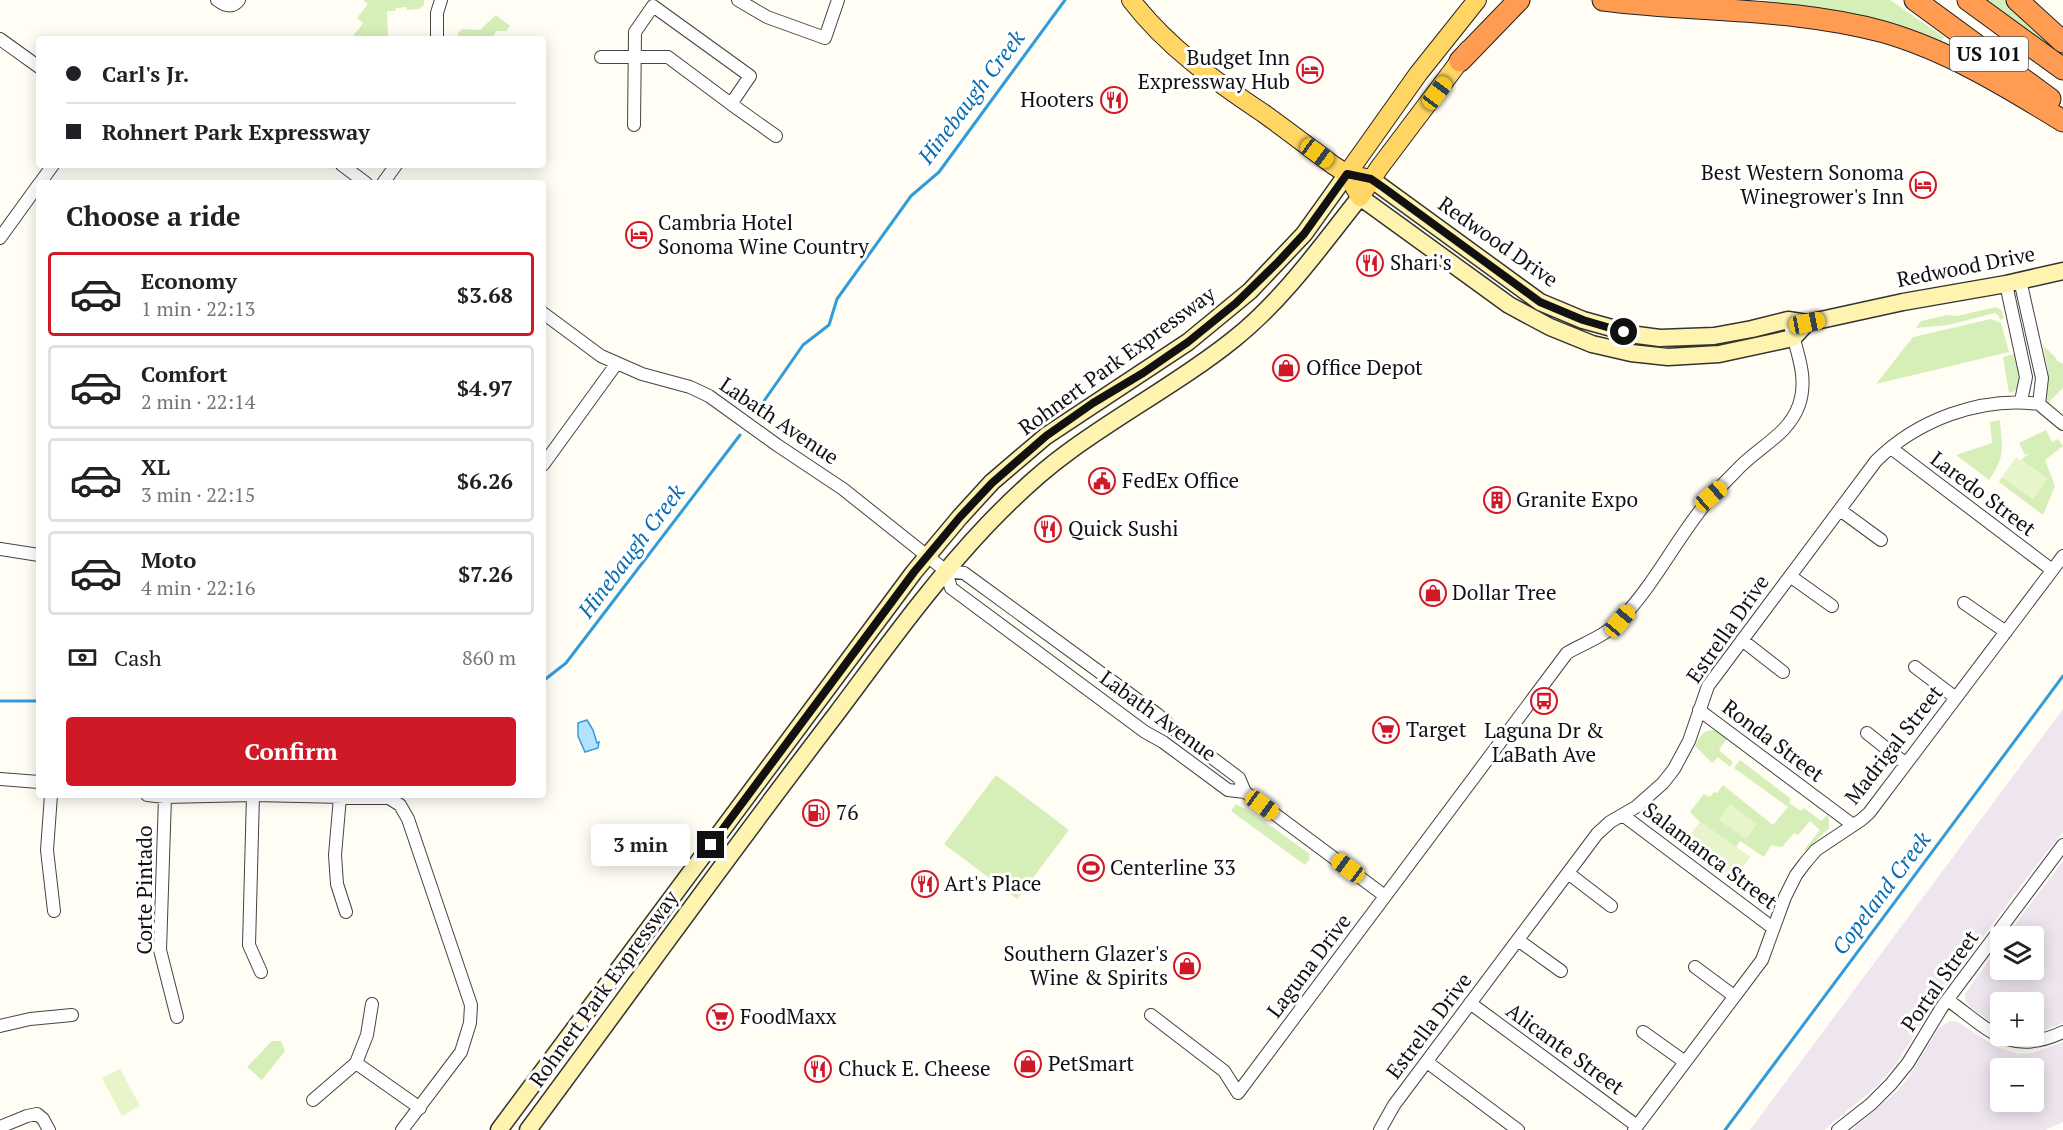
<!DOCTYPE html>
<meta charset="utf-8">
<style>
body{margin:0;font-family:"PT Serif",serif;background:#f2f2f2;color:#202124;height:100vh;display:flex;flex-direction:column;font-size:22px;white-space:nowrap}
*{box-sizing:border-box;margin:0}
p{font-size:20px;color:#757577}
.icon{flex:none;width:33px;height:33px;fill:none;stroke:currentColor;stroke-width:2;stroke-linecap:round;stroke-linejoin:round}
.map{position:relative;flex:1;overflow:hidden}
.side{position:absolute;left:36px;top:180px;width:510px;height:618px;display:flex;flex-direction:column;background:#fff;border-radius:6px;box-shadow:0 3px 15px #0003}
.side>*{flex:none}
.hud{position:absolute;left:36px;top:36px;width:510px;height:132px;border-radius:6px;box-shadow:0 3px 15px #0003;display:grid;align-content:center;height:132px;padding:0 30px;background:#fff}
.buttons{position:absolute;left:1990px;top:926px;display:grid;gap:12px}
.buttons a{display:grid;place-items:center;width:54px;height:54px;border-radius:6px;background:#fff;box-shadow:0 3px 15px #0003;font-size:30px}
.end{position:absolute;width:27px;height:27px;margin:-14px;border:8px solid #111;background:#fff;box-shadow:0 0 0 3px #fff}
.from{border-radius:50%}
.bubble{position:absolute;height:42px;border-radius:6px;background:#fff;box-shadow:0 3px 15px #0003;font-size:20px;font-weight:600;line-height:42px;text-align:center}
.car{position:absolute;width:18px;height:36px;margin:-18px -9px;border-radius:8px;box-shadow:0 0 4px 2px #0007;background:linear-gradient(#f5c518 24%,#345 0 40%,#f5c518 0 76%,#345 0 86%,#f5c518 0)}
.hud b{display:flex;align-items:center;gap:21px;height:57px;font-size:22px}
.hud b+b{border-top:2px solid #e0e0e0}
.hud i{width:15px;height:15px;background:#202124}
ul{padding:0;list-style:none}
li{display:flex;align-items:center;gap:18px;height:84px;margin:0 12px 9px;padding:0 18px;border:3px solid #e0e0e0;border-radius:6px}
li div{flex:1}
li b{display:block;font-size:22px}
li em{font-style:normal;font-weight:600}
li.on{border-color:#d01927}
li>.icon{width:54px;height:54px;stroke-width:1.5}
h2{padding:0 30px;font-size:27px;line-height:72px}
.pay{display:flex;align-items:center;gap:15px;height:66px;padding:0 30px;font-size:22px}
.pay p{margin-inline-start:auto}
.cta{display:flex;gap:12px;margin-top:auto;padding:12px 30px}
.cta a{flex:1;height:69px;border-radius:6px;background:#d01927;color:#fff;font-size:24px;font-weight:600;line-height:69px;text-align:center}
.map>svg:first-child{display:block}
.industrial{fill:#eee5ef;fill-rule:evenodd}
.green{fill:#d6efb8}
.pitch{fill:#e8f5cb}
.water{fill:#b3e3fc;stroke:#329cdb;stroke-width:1.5}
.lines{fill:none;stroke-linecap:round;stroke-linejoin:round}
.stream{stroke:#329cdb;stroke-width:3}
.street-casing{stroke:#444;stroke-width:14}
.secondary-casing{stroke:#333;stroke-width:19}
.primary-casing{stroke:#222;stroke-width:20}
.highway-casing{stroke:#222;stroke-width:23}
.street{stroke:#fff;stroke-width:12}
.secondary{stroke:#fff4af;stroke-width:16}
.primary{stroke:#ffd564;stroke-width:18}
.highway{stroke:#ff9c52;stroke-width:21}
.route{stroke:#111;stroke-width:8}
.labels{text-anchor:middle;stroke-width:6;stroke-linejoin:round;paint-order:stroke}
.shield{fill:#fff;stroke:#585858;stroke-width:1.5}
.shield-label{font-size:20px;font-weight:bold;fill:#111}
.poi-label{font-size:21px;fill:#111;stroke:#fff;text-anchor:start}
.street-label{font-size:21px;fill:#111;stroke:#fff}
.water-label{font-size:22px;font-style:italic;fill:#0b6db1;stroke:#fff}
</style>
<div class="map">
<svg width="2063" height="1130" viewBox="0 0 2063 1130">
<rect width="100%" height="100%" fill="#fffdf4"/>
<path class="industrial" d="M 2063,709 L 2063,832 L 2031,872 L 1936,1000 L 1896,1064 L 1877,1086 L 1824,1130 L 1750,1130 Z
M 2063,861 L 2063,1023 L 2034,1034 L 2034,1002 L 2001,1002 L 2001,1029 L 1970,1007 L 1965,999 L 1965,994 L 2001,943 L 2001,969 L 2034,969 L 2034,936 L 2006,936 Z
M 1950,1021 L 1958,1022 L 1996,1047 L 2018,1054 L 2033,1053 L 2063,1042 L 2063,1122 L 2045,1130 L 1852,1130 L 1897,1091 L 1909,1077 L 1938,1029 ZM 2001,1068 L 2034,1068 L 2034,1101 L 2001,1101 Z"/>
<path class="green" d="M 363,0 L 424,0 L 424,5 L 419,9 L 407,10 L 406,7 L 396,8 L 395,11 L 387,11 L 388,39 L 351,39 L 363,23 L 357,18 L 368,4 Z
M 1765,0 L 1890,0 L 1944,37 L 1941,42 L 1893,23 Z
M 1983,0 L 2006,0 L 2063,50 L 2063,59 Z
M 496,15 L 510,26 L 506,31 L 496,31 L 492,39 L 458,36 L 458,33 L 462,29 L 480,30 Z
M 1996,307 L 2002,311 L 2004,318 L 2000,320 L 1999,316 L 1995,313 L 1948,325 L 1916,328 L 1921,321 L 1947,315 L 1957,316 Z
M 1991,319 L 2001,323 L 2009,352 L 1876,384 L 1913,337 Z
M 2043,345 L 2056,358 L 2056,360 L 2063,364 L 2063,388 L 2048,403 L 2045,396 L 2048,371 Z
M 2014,354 L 2015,358 L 2018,358 C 2020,369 2025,391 2009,393 L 2003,357 Z
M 2000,420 C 2002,449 2006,455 1989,480 L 1956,455 L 1992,443 L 1990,422 Z
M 2046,430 L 2052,442 L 2058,439 L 2063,446 L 2045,460 L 2055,486 L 2043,515 L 1999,482 L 2002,477 L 2033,499 L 2047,479 L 2021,460 L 2030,453 L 2025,455 L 2019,443 Z
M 1714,730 L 1722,733 L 1727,739 L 1719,750 L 1733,762 L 1730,767 L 1718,757 L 1712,763 L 1695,746 C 1699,738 1703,729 1714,730 Z
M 1740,760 L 1791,799 L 1789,803 L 1801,811 L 1804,808 L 1821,821 L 1827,815 L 1829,819 L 1829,828 L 1806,851 L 1804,850 L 1820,830 L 1810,821 L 1798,835 L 1794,833 L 1782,847 L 1771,845 L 1764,857 L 1740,841 L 1736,847 L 1750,857 L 1734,879 L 1685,843 L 1700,822 L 1690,812 L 1704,794 L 1710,797 L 1714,792 L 1717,793 L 1723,785 L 1773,825 L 1788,807 L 1734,768 Z
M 996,775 L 1069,830 L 1017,899 L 944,844 Z
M 1236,804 L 1248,810 L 1310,854 L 1309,860 L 1305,865 L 1231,811 Z
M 272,1041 L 281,1041 L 285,1051 L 262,1080 L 247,1067 Z"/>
<path class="pitch" d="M 2016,457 L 2047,479 L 2033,499 L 2002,477 Z
M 1730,804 L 1757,824 L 1746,839 L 1719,820 Z
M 1701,822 L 1750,857 L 1734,879 L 1685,843 Z
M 120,1069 L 140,1106 L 122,1116 L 102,1078 Z"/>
<path class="water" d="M 587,720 L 593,730 L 597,743 L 599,742 L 598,748 L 585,752 L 578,736 L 578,723 Z"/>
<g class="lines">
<path class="stream" d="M 755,414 L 803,345 L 829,325 L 837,299 L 911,196 L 939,172 L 1065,0
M 543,681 L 566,663 L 740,435
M 0,701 L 39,701
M 1725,1130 L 2063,676"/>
<defs>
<path id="street" d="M 217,0 C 225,6 232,9 239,0
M 738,0 L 767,17 L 825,38 L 838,0
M 0,39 L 39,67
M 437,39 L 437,13 L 441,0
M 601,57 L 668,57 L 731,104
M 634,125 L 635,32 L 653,6 L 750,76 L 731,104 L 776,136
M 342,165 L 366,183
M 40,183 L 53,165
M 383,183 L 396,165
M 0,238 L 39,184
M 2020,280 L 2042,378 L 2039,404
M 2006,284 L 2026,377 L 2021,401
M 543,313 L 601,356 L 642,374 L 690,387 L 709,396 L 777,445 L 843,489 L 946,571 L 964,573 L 1157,714 L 1175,730 L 1239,778 L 1245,792
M 2039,404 L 2063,424
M 1891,448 L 2052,570
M 543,465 L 617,363
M 1840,510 L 1881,540
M 0,549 L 39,555
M 946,571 L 951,588 L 1145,732 L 1163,742 L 1228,790 L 1245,792 L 1385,896
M 1790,576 L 1832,606
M 1964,603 L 2006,632
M 1742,640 L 1783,672
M 1915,667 L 1956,698
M 1699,710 L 1853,825
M 1867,733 L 1906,764
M 0,779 L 39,782
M 51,795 L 47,850 L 54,911
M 147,795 L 165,797 L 253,795 L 389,798 L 400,805 L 408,819 L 471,1005 L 470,1023 L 461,1052 L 402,1130
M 253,795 L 249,945 L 261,972
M 165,797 L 160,950 L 177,1017
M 340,797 L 335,855 L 337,884 L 346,912
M 1624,816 L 1773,928
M 1568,873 L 1611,906
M 1518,940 L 1561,971
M 1695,967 L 1734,996
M 1948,1000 C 1989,1030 2010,1057 2063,1032
M 1470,1003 L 1637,1126
M 372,1004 L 367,1035 L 356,1063 L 420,1108
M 1151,1015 L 1224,1071 L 1238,1093 L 1567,653 C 1586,642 1606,636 1621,619 C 1656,583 1678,535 1711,497 C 1719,488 1728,479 1736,471 C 1756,448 1788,436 1799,405 C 1808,379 1798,355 1791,329
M 0,1026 L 30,1019 L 72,1015
M 1643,1032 L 1685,1062
M 1427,1062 L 1518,1130
M 313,1100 L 356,1063
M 0,1127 L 27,1116 L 37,1114 L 43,1119 L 49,1130
M 1380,1130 L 1394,1105 L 1597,834 L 1610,822 L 1636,807 L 1663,783 L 1674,769 L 1689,741 L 1708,686 L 1876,461 C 1917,420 1981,396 2039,404
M 1634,1130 L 1762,960 L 1785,897 L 1796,875 L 1805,863 L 1816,850 L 1861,820 L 1869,813 L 2063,556
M 1838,1130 L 1871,1104 L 1891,1084 L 1908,1063 L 1942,1007 L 2063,845"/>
<path id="secondary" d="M 1371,179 L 1540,302 L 1583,320 L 1637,335 L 1660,338 L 1714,336 L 1752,329 L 1788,320 L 1807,323 L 1903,302 L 2006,284 L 2063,271
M 499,1130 L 914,572 L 960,517 L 992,482 L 1046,436 L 1188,342 L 1250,291 L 1304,234 L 1347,174
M 528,1130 C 631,991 732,850 837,713 C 885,649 932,583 987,525 C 1012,499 1038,474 1067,453 C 1121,413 1182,381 1234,339 C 1284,299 1321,246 1360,197 L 1509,305 L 1550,327 L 1592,344 L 1631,353 L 1668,357 L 1719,354 L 1793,338 L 1807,323"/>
<path id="primary" d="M 1131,0 C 1167,47 1215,81 1263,113 C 1287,130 1310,148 1333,165 L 1347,174 L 1371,179
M 1347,174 L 1360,197 L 1379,168 L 1468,50
M 1347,174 L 1418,74 L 1477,0"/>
<path id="highway" d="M 1603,0 C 1696,12 1793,7 1884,32 C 1949,51 2006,86 2063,121
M 1915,0 L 2050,99
M 1968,0 L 2063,69
M 2017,0 L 2063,42
M 1460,61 L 1519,0"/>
</defs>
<use href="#street" class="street-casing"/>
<use href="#secondary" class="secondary-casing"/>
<use href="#primary" class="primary-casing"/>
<use href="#highway" class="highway-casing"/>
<use href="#street" class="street"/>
<use href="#secondary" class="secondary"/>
<use href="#primary" class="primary"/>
<use href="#highway" class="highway"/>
</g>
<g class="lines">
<path class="route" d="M 711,845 L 914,572 L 960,517 L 992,483 L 1046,436 L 1093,403 L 1143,373 L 1188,342 L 1236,303 L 1278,262 L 1304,234 L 1347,174 L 1371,179 L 1384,188 L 1540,302 L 1583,320 L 1624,332"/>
</g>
<defs>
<symbol id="hotel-ring" viewBox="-11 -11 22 22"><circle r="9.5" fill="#fff" stroke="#d01927" stroke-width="1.5"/><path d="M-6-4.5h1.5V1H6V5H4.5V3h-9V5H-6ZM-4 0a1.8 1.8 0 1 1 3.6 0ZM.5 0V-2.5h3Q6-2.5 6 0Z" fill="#d01927"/></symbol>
<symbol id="restaurant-ring" viewBox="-11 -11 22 22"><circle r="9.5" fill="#fff" stroke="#d01927" stroke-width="1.5"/><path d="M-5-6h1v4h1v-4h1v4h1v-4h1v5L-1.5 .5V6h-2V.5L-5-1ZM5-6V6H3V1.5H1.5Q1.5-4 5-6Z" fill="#d01927"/></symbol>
<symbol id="shop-ring" viewBox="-11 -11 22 22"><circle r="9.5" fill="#fff" stroke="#d01927" stroke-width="1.5"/><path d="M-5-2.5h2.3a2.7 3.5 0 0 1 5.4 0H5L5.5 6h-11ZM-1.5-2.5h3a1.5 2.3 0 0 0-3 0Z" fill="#d01927"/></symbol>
<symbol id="civic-ring" viewBox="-11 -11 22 22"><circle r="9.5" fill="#fff" stroke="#d01927" stroke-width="1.5"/><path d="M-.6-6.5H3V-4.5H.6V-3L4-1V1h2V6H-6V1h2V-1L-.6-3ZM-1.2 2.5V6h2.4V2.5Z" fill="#d01927"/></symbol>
<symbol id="building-ring" viewBox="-11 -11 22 22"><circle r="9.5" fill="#fff" stroke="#d01927" stroke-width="1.5"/><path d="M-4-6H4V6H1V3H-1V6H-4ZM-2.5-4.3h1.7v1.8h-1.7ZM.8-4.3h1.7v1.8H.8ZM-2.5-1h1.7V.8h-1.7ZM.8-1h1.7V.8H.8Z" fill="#d01927"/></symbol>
<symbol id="bus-ring" viewBox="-11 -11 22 22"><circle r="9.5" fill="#fff" stroke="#d01927" stroke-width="1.5"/><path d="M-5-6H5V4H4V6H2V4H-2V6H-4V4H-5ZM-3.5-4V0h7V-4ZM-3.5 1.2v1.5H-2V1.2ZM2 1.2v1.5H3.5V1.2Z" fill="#d01927"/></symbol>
<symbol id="supermarket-ring" viewBox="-11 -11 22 22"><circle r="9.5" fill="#fff" stroke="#d01927" stroke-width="1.5"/><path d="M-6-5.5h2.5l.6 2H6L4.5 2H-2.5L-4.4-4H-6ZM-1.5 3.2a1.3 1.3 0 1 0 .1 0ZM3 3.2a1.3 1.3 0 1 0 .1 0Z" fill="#d01927"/></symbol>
<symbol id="fuel-ring" viewBox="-11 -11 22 22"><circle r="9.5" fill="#fff" stroke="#d01927" stroke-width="1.5"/><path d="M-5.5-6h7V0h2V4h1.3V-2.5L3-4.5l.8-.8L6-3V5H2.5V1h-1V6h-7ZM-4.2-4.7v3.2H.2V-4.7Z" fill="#d01927"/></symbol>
<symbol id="stadium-ring" viewBox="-11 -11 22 22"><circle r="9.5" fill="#fff" stroke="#d01927" stroke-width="1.5"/><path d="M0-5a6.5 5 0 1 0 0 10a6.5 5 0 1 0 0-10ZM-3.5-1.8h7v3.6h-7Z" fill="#d01927"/></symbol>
</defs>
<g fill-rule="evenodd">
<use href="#hotel-ring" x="1295" y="55" width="30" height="30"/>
<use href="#restaurant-ring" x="1099" y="85" width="30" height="30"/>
<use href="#hotel-ring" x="1908" y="170" width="30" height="30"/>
<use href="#hotel-ring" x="624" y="220" width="30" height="30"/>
<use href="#restaurant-ring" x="1355" y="248" width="30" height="30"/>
<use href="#shop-ring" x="1271" y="353" width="30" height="30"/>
<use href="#civic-ring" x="1087" y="466" width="30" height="30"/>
<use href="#building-ring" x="1482" y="485" width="30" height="30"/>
<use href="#restaurant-ring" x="1033" y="514" width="30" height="30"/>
<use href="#shop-ring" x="1418" y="578" width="30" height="30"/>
<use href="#bus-ring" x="1529" y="686" width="30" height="30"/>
<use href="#supermarket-ring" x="1371" y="715" width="30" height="30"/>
<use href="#fuel-ring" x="801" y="798" width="30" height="30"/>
<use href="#stadium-ring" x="1076" y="853" width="30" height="30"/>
<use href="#restaurant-ring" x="910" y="869" width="30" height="30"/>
<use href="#shop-ring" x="1172" y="951" width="30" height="30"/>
<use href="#supermarket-ring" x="705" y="1002" width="30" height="30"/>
<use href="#shop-ring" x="1013" y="1049" width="30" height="30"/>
<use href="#restaurant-ring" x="803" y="1054" width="30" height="30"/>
</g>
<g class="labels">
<rect class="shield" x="1950" y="37" width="78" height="34" rx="4.5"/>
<g class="shield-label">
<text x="1989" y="61">US 101</text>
</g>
<g class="poi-label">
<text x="1290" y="65" text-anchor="end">Budget Inn<tspan x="1290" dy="24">Expressway Hub</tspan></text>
<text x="1094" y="107" text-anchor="end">Hooters</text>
<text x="1904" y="180" text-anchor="end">Best Western Sonoma<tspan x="1904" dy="24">Winegrower's Inn</tspan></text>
<text x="658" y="230">Cambria Hotel<tspan x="658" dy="24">Sonoma Wine Country</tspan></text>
<text x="1390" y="270">Shari's</text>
<text x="1306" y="375">Office Depot</text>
<text x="1122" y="488">FedEx Office</text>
<text x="1516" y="507">Granite Expo</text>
<text x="1068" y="536">Quick Sushi</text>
<text x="1452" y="600">Dollar Tree</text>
<text x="1406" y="737">Target</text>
<text x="1544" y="738" text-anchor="middle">Laguna Dr &amp;<tspan x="1544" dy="24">LaBath Ave</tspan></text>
<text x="836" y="820">76</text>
<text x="1110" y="875">Centerline 33</text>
<text x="944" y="891">Art's Place</text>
<text x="1168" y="961" text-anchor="end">Southern Glazer's<tspan x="1168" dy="24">Wine &amp; Spirits</tspan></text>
<text x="740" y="1024">FoodMaxx</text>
<text x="1048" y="1071">PetSmart</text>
<text x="838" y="1076">Chuck E. Cheese</text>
</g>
<g class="street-label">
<text transform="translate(1498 242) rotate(35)" y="7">Redwood Drive</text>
<text transform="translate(1966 267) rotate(-11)" y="7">Redwood Drive</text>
<text transform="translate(1117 361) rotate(-36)" y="7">Rohnert Park Expressway</text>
<text transform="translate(779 421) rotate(34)" y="7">Labath Avenue</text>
<text transform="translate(1983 494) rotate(37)" y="7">Laredo Street</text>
<text transform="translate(1728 629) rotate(-55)" y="7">Estrella Drive</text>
<text transform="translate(1158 716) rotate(36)" y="7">Labath Avenue</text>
<text transform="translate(1773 741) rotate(37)" y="7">Ronda Street</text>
<text transform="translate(1894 745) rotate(-52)" y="7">Madrigal Street</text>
<text transform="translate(1710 856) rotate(37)" y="7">Salamanca Street</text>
<text transform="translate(145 890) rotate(-90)" y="7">Corte Pintado</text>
<text transform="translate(1309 966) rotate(-53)" y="7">Laguna Drive</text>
<text transform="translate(1940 981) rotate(-55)" y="7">Portal Street</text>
<text transform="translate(604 989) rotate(-54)" y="7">Rohnert Park Expressway</text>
<text transform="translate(1429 1026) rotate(-53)" y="7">Estrella Drive</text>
<text transform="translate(1565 1049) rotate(36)" y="7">Alicante Street</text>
</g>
<g class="water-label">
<text transform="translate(971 97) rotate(-53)" y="8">Hinebaugh Creek</text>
<text transform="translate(631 551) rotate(-53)" y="8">Hinebaugh Creek</text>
<text transform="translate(1881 893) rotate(-53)" y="8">Copeland Creek</text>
</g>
</g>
</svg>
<div class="buttons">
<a><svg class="icon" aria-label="layers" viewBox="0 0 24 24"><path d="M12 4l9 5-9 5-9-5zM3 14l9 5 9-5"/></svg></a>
<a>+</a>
<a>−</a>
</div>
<i class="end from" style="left:1624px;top:332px"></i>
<i class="end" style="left:711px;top:845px"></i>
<div class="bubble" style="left:591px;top:824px;width:99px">3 min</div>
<i class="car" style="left:1437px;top:93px;rotate:37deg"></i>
<i class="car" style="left:1317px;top:153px;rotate:126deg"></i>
<i class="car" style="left:1807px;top:323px;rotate:79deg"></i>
<i class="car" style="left:1711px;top:496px;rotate:49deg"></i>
<i class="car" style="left:1620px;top:621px;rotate:40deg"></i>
<i class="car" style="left:1262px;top:805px;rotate:126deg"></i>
<i class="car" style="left:1348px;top:868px;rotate:307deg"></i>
<div class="hud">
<b><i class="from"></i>Carl's Jr.</b>
<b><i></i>Rohnert Park Expressway</b>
</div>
<section class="side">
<h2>Choose a ride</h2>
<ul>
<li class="on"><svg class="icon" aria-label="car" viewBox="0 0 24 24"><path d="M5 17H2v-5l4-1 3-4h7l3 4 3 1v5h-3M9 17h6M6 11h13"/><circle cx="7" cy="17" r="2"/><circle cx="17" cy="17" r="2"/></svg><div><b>Economy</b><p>1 min · 22:13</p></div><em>$3.68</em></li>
<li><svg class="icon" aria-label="car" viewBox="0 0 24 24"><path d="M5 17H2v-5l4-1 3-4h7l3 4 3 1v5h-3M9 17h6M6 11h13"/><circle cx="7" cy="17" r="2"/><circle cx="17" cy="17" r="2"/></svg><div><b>Comfort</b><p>2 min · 22:14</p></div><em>$4.97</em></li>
<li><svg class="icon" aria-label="car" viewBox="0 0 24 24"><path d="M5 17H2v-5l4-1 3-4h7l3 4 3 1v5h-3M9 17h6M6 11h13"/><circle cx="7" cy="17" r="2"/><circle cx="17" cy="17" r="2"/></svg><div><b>XL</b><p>3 min · 22:15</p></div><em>$6.26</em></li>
<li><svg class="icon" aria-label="car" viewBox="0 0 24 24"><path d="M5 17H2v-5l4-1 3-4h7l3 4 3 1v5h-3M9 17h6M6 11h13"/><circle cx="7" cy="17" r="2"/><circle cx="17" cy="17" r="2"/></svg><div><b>Moto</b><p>4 min · 22:16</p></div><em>$7.26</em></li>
</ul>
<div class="pay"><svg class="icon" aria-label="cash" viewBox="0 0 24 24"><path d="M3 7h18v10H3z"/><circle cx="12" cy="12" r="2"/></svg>Cash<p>860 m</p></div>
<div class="cta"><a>Confirm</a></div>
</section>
</div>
